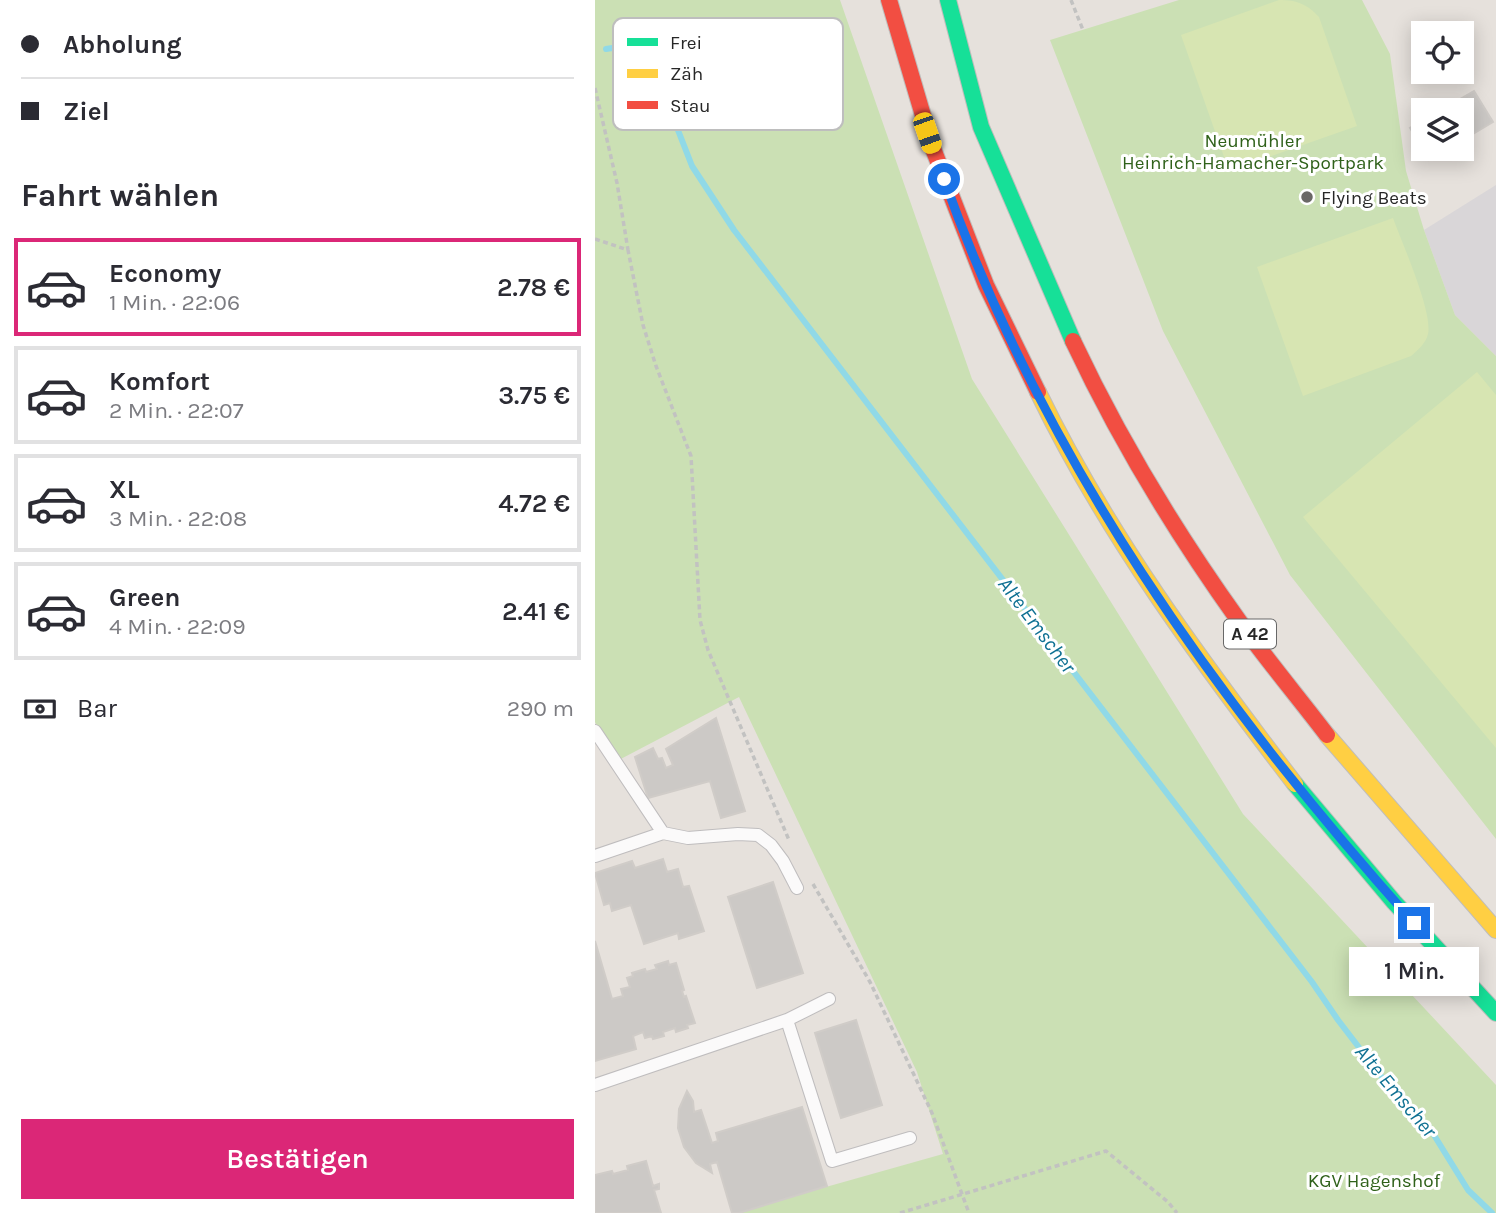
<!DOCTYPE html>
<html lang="de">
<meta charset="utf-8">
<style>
body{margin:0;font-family:Karla,sans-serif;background:#f7f7f7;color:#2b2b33;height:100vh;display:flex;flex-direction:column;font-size:26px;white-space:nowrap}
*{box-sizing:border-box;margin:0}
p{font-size:23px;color:#7c7c81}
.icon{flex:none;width:38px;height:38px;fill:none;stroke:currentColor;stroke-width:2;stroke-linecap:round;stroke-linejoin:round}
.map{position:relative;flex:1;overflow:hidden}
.drawer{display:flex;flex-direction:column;background:#fff;width:595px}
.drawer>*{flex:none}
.hud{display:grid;align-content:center;height:154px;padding:0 21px;background:#fff}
.buttons{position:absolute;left:816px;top:21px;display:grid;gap:14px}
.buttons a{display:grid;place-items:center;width:63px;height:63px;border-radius:0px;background:#fff;box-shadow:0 4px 18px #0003;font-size:35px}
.end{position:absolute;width:32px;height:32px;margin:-16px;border:9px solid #1a73e8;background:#fff;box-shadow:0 0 0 4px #fff}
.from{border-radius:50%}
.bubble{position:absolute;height:49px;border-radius:0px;background:#fff;box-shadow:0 4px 18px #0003;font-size:23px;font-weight:600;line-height:49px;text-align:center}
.car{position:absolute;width:21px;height:42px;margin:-21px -10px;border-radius:9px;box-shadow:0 0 5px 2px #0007;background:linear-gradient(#f5c518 24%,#345 0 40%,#f5c518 0 76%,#345 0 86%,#f5c518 0)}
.hud b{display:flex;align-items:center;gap:24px;height:66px;font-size:26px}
.hud b+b{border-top:2px solid #e1e1e2}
.hud i{width:18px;height:18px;background:#2b2b33}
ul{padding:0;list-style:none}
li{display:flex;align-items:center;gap:21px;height:98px;margin:0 14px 10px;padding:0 7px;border:4px solid #e1e1e2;border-radius:0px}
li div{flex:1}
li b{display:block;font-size:26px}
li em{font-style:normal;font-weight:600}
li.active{border-color:#db2777}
li>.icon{width:63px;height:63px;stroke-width:1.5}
h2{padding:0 21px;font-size:32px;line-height:84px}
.pay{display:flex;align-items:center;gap:18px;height:77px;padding:0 21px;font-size:26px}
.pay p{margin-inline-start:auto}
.cta{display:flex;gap:14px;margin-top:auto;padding:14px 21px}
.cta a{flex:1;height:80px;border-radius:0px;background:#db2777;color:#fff;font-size:28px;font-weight:600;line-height:80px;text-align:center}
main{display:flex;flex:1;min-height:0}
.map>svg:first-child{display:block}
.industrial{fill:#d9d6d8}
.green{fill:#cbe0b4}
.pitch{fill:#d7e5b2}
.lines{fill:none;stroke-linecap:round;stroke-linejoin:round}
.stream{stroke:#90d9e7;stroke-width:6}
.building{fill:#ccc9c6;stroke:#d0ccc8;stroke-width:2}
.lane-casing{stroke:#bfbdbe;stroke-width:14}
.fast-casing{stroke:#bfbdbb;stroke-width:18}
.slow-casing{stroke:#bfbdbb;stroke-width:18}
.jam-casing{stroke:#bfbdbb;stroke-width:18}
.path{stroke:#c2c2c1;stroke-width:3.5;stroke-dasharray:5 3.5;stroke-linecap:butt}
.lane{stroke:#fbfafa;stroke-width:12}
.fast{stroke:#16e098;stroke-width:16}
.slow{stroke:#ffcf43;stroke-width:16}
.jam{stroke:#f24e42;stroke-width:16}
.route{stroke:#1a73e8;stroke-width:9}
.poi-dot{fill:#6a6866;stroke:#fff;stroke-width:2.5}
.labels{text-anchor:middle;stroke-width:6;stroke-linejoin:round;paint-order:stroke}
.shield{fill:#fff;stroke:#686868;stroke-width:2}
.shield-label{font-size:18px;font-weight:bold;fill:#272727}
.park-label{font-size:19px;fill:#2f611a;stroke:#fff}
.poi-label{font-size:19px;fill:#272727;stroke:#fff;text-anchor:start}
.water-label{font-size:21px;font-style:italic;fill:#0f7193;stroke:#fff}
.key{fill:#fff;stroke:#bebebe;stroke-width:2}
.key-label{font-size:19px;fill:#272727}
</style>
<main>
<section class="drawer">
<div class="hud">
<b><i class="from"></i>Abholung</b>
<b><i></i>Ziel</b>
</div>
<h2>Fahrt wählen</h2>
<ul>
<li class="active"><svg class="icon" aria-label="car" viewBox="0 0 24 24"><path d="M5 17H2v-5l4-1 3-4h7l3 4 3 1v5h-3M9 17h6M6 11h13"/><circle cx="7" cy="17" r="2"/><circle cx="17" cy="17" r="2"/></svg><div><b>Economy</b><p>1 Min. · 22:06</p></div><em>2.78 €</em></li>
<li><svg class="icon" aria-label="car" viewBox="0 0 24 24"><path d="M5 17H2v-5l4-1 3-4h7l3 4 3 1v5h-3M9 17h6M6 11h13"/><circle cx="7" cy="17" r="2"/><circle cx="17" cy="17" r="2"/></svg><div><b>Komfort</b><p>2 Min. · 22:07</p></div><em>3.75 €</em></li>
<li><svg class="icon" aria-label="car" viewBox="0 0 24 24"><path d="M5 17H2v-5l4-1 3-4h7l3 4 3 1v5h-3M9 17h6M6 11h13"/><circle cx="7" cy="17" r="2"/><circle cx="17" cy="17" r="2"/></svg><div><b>XL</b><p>3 Min. · 22:08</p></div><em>4.72 €</em></li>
<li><svg class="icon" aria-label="car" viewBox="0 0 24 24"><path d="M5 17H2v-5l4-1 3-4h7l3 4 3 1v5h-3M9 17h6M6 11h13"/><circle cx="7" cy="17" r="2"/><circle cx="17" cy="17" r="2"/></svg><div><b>Green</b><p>4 Min. · 22:09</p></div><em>2.41 €</em></li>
</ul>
<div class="pay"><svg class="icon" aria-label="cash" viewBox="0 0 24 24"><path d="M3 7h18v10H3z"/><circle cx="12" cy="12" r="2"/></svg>Bar<p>290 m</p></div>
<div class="cta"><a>Bestätigen</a></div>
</section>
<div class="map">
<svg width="901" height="1213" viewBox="0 0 901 1213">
<rect width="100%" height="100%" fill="#e6e1dc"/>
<path class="industrial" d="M 901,185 L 901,356 L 860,315 L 829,230 Z"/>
<path class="green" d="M 0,0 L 245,0 L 377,379 L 648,814 L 901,1085 L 901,1213 L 139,1213 L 348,1154 L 322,1072 L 144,697 L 20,762 L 0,722 Z
M 584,0 L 767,0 L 795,54 L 811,171 L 829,230 L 860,315 L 901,356 L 901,839 L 695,575 L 568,331 L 455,40 Z"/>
<path class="pitch" d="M 684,0 C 702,0 712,4 724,17 L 762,126 L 634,171 L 586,35 Z
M 798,218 C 807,243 838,312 833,334 C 831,343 823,350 816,356 L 708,396 L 662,267 Z
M 882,372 L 901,395 L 901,748 L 708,517 Z"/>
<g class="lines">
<path class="stream" d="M 11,49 L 49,43 L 97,166 L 139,230 L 717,982 L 743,1020 L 805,1101 L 834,1127 L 873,1190 L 897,1213"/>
</g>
<path class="building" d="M 879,91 L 898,122 L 866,141 L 866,110 L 846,110 Z
M 828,121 L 828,149 L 853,149 L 834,160 L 815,128 Z
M 121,718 L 150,811 L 126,818 L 115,781 L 53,798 L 40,757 L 58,748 L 63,759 L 67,758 L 71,768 L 78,765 L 71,749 Z
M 68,859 L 72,872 L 83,869 L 88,887 L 94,886 L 109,931 L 84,939 L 83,933 L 49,944 L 36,905 L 17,911 L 15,903 L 9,905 L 0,873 L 37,861 L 40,868 Z
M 178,882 L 208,973 L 162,988 L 133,897 Z
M 0,941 L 17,999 L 28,996 L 26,989 L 35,987 L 32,978 L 38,976 L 37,973 L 50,969 L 51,972 L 62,969 L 60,965 L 73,961 L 74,965 L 81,963 L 89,990 L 87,991 L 89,997 L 91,996 L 100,1023 L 92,1025 L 93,1028 L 81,1032 L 80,1028 L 68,1032 L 69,1036 L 58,1039 L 57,1036 L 50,1038 L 48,1032 L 38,1036 L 41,1049 L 0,1061 Z
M 261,1020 L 287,1105 L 246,1118 L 220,1033 Z
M 92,1091 L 98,1101 L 99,1112 L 106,1110 L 117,1143 L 123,1141 L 121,1133 L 207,1107 L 232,1186 L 144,1213 L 137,1213 L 122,1162 L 115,1164 L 117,1173 L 101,1163 L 89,1147 L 83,1128 L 84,1109 Z
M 51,1161 L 58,1186 L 64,1184 L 64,1189 L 59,1190 L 66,1213 L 0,1213 L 0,1175 L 17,1171 L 18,1174 L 33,1170 L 32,1166 Z"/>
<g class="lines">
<defs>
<path id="lane" d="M 0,731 L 68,833
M 0,856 L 68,833 L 93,838 L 143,834 L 163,835 L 176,845 L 188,861 L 202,888
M 192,1020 L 234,999
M 0,1085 L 192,1020 L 237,1161 L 315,1138"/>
<path id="fast" d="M 353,0 L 386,127 L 478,341
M 700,784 L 799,902 L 901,1013"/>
<path id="slow" d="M 443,392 C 511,533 605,660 700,784
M 732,735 L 901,930"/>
<path id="jam" d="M 294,0 L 337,146 L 391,285 L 443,392
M 478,341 C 524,439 581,533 644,621 C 672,660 703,697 732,735"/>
</defs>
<use href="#lane" class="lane-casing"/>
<use href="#fast" class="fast-casing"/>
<use href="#slow" class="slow-casing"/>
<use href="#jam" class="jam-casing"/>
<path class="path" d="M 476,0 L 488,30
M 0,88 L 22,183 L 33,250
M 0,239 L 33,250 L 48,325 L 61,366 L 96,456 L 105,620 L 113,650 L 194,840
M 218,884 L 275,982 L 337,1113 L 374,1213
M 305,1213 L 511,1151 L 573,1202 L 582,1213"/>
<use href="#lane" class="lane"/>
<use href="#fast" class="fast"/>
<use href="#slow" class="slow"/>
<use href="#jam" class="jam"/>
</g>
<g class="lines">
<path class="route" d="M 349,179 C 448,459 622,703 819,923"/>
</g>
<circle class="poi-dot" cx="712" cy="197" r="7"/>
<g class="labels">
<rect class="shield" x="629" y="619.5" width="52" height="29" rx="5"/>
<g class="shield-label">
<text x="655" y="640">A 42</text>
</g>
<g class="park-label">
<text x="658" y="147">Neumühler<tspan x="658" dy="22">Heinrich-Hamacher-Sportpark</tspan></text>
<text x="779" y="1187">KGV Hagenshof</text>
</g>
<g class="poi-label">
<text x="726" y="204">Flying Beats</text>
</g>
<g class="water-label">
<text transform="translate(442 625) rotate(53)" y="7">Alte Emscher</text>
<text transform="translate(801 1091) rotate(50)" y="7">Alte Emscher</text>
</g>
</g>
<rect x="18" y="18" width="230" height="112" rx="10" class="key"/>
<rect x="32" y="38" width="31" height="8" fill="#16e098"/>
<rect x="32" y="69" width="31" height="9" fill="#ffcf43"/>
<rect x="32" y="101" width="31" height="8" fill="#f24e42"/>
<g class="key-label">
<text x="75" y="49">Frei</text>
<text x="75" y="80">Zäh</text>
<text x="75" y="112">Stau</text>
</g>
</svg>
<div class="buttons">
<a><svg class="icon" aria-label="locate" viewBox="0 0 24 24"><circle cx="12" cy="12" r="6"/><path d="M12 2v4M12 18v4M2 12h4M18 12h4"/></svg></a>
<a><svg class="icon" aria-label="layers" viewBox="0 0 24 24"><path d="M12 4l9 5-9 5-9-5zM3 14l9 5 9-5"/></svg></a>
</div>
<i class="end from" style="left:349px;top:179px"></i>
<i class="end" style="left:819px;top:923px"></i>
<div class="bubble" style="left:754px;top:947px;width:130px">1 Min.</div>
<i class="car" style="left:332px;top:133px;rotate:161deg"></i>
</div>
</main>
